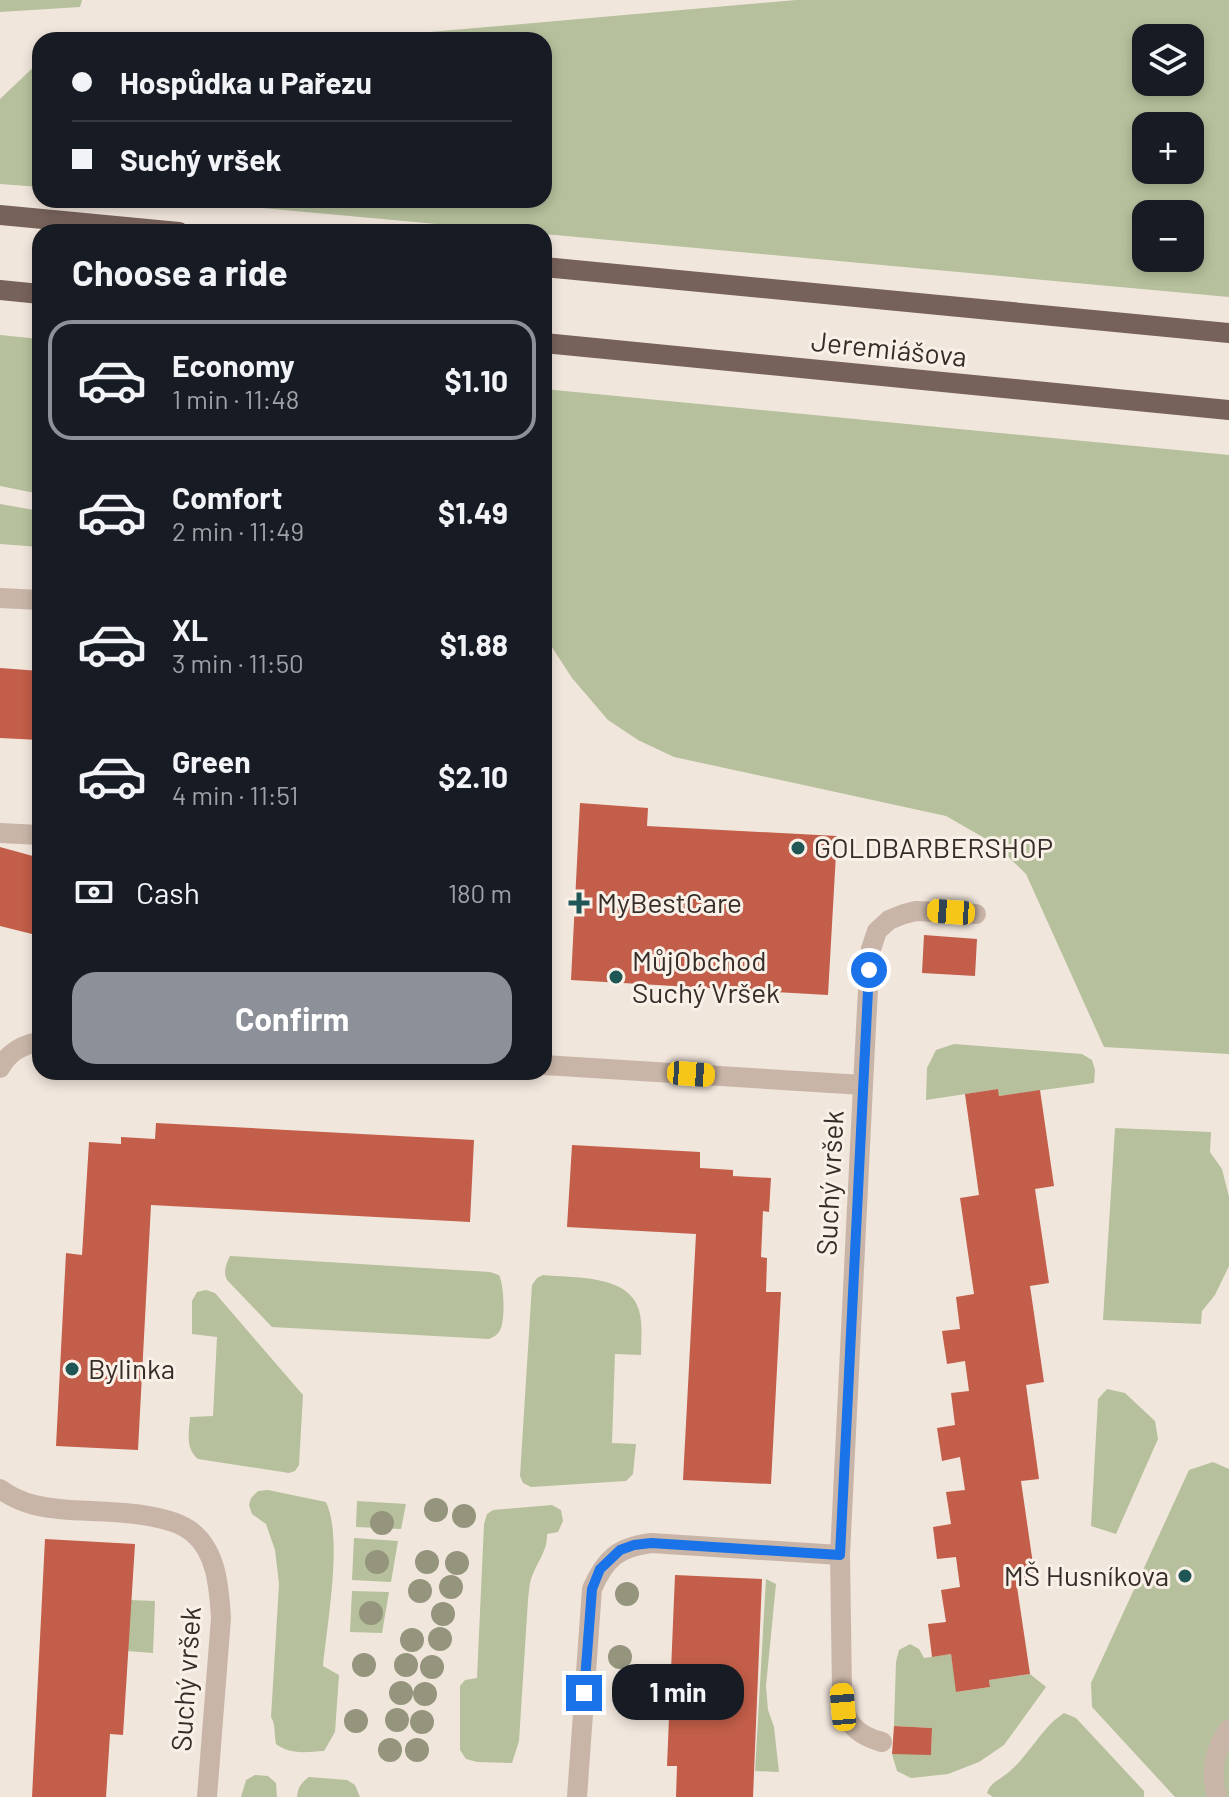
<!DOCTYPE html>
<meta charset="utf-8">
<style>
body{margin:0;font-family:Barlow,sans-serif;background:#20242c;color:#f1f3f6;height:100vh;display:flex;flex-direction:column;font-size:30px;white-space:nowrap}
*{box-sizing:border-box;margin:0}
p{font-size:26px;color:#9ea1a6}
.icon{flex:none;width:44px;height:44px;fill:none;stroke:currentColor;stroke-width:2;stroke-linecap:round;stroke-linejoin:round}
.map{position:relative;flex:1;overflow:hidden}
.drawer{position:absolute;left:32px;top:224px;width:520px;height:856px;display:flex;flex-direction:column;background:#171b24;border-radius:24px;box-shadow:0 4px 12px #0003}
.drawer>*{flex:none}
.hud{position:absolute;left:32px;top:32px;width:520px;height:176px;border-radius:24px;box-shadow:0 4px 12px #0003;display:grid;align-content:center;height:176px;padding:0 40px;background:#171b24}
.tools{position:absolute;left:1132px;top:24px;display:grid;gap:16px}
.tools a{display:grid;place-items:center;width:72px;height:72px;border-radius:16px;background:#171b24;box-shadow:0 4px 12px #0003;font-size:40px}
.end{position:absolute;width:36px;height:36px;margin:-18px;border:10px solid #1a73e8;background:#fff;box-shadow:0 0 0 4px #fff}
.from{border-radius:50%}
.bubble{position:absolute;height:56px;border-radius:24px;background:#171b24;box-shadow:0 4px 12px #0003;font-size:26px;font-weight:700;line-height:56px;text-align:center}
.car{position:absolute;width:24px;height:48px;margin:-24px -12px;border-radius:10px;box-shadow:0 0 6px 2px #0007;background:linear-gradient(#f5c518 24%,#345 0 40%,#f5c518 0 76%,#345 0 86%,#f5c518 0)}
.hud b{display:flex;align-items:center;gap:28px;height:76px;font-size:30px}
.hud b+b{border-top:2px solid #363941}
.hud i{width:20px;height:20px;background:#f1f3f6}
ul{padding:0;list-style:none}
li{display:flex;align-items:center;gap:24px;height:120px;margin:0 16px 12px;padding:0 24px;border:4px solid transparent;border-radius:24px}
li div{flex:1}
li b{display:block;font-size:30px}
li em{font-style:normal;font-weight:700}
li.current{border-color:#8c9099}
li>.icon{width:72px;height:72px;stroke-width:1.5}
h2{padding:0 40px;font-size:36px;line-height:96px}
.pay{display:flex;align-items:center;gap:20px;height:88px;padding:0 40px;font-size:30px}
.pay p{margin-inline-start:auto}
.primary-button{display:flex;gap:16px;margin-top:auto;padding:16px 40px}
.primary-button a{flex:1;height:92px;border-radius:24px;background:#8c9099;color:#fff;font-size:32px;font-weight:700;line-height:92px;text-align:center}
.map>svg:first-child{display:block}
.green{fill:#b6c09c;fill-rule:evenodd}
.building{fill:#c25e49}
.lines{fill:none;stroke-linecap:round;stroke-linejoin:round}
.minor{stroke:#c9b5a8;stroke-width:20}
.major{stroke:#77625a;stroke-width:20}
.tree{fill:#94957c}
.route{stroke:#1a73e8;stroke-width:10}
.poi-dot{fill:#1f5656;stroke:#f9f0e8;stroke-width:3}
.labels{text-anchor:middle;stroke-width:6;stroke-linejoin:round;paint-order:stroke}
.street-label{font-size:28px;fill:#362c28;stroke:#f9f0e8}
.poi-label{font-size:28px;fill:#362c28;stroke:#f9f0e8;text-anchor:start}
</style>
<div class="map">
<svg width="1229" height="1797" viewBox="0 0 1229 1797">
<rect width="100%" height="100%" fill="#f1e6dc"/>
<path class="green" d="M 0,0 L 82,0 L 80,7 L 0,12 Z
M 796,0 L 1229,0 L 1229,297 L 544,234 L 544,232 L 524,232 L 176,200 L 544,200 L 544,40 L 338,40 ZM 1146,38 L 1190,38 L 1190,82 L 1146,82 ZM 1146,126 L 1190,126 L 1190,170 L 1146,170 ZM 1146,214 L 1190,214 L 1190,258 L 1146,258 Z
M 40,61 L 40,187 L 0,184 L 0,99 Z
M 0,335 L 40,339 L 40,494 L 0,486 Z
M 544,389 L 1229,455 L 1229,1054 L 1104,1047 L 1026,874 L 995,844 L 946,816 L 674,757 L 638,740 L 608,720 L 572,678 L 544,635 Z
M 0,504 L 40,511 L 40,547 L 0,544 Z
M 954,1044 L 1082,1054 L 1092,1060 L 1095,1070 L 1094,1083 L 999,1096 L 998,1089 L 926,1100 L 927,1068 L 936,1050 Z
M 1115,1128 L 1211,1132 L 1210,1152 L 1222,1169 L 1229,1197 L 1229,1266 L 1215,1295 L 1202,1311 L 1201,1324 L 1103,1320 Z
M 230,1256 L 490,1272 L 499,1275 C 504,1284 506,1323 499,1332 C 496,1336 493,1337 489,1339 L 272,1327 L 227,1280 C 223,1272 226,1264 230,1256 Z
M 543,1275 C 573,1278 629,1274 639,1310 C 643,1325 641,1340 641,1355 L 615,1354 L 612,1443 L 636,1444 L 633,1474 L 626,1481 L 531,1487 L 523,1483 L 520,1476 L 532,1285 L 537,1278 Z
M 206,1290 L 215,1293 L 303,1395 L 299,1465 L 295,1471 L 289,1473 L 198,1459 C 185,1448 189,1433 190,1417 L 213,1416 L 217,1337 L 192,1334 L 192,1301 L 197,1292 Z
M 1107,1389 L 1125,1393 L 1155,1421 L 1158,1439 L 1116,1534 L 1091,1526 L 1098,1399 Z
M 1213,1462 L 1229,1469 L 1229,1797 L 1175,1797 L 1092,1707 L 1091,1683 L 1189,1470 Z
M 268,1490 L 326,1502 C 343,1537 327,1625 323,1666 L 339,1675 L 335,1732 L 324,1751 C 306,1752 291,1755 276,1744 C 274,1735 276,1725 271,1717 L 279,1584 L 275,1550 L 266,1524 L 252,1514 L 249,1505 L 251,1498 L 258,1491 Z
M 357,1501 L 406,1504 L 401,1529 L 356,1527 Z
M 552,1505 L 561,1510 L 563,1521 L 558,1532 L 547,1534 C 548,1551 536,1563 531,1579 C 529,1585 529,1593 528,1600 L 519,1741 L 512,1763 L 477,1762 L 466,1759 L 460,1750 L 460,1686 L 465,1680 L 477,1678 L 484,1524 L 487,1514 L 493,1510 Z
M 354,1538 L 398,1541 L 391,1582 L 352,1580 Z
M 766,1579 L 776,1584 L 766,1686 L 768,1710 L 774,1727 L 779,1772 L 755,1771 Z
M 352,1591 L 389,1592 L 382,1633 L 350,1632 Z
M 130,1600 L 155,1601 L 153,1653 L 127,1651 Z
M 910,1644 L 919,1649 L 924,1658 L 951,1654 L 957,1692 L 990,1687 L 989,1680 L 1030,1674 L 1046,1687 L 1004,1745 L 979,1762 L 948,1774 L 911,1778 L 897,1771 L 892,1754 L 931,1754 L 932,1728 L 894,1726 L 896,1662 L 899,1650 Z
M 1064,1713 L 1076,1718 L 1144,1791 L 1144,1797 L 993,1797 L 987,1793 C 991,1781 1002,1779 1010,1771 C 1030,1754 1042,1727 1064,1713 Z
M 255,1775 L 268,1776 L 276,1783 L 277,1797 L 241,1797 L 246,1780 Z
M 309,1777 L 347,1780 L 355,1785 L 360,1797 L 297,1797 C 298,1787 301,1783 309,1777 Z"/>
<path class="building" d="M 0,668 L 40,671 L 40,740 L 0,738 Z
M 580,803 L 648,808 L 647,826 L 837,836 L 828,995 L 571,980 Z
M 0,847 L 40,858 L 40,936 L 0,926 Z
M 924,935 L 977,939 L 975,976 L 922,973 Z
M 998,1089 L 999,1096 L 1040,1090 L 1054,1186 L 1035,1189 L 1049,1283 L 1030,1286 L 1044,1382 L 1026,1385 L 1039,1479 L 1021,1481 L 1035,1578 L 1016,1580 L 1030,1674 L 989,1680 L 990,1687 L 956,1692 L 951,1654 L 932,1657 L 928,1624 L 946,1622 L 941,1590 L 960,1587 L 956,1557 L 937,1559 L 933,1527 L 951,1524 L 946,1492 L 965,1490 L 960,1457 L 942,1461 L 937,1428 L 955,1425 L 951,1393 L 969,1391 L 965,1361 L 947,1364 L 942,1331 L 960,1329 L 956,1297 L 974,1294 L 960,1198 L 979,1195 L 965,1094 Z
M 156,1123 L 474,1140 L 470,1222 L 151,1205 L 138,1450 L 56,1446 L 66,1253 L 82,1255 L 89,1142 L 121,1144 L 121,1137 L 155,1139 Z
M 572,1145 L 700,1152 L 700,1168 L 733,1170 L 733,1176 L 771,1178 L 769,1212 L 763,1211 L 761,1257 L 767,1258 L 766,1292 L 781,1292 L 771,1484 L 683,1480 L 696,1234 L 567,1227 Z
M 45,1539 L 135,1544 L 123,1735 L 110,1734 L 106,1797 L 32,1797 Z
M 675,1575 L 762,1579 L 753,1797 L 676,1797 L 677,1766 L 667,1766 Z
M 894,1726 L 932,1728 L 931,1755 L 892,1754 Z"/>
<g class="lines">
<path class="minor" d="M 0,598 L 40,600
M 0,833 L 40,835
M 544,1065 L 863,1085 L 840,1555 L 842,1691 C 844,1721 853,1734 882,1742
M 0,1068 C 8,1053 23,1044 40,1042
M 863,1085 L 869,970 L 871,949 L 877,931 L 889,920 L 904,914 L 916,911 L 976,914
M 0,1489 C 22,1505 44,1508 70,1510 C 102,1512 167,1511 192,1532 C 217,1552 219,1588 221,1618 L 207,1797
M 577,1797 L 592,1589 C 605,1559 618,1547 651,1543 L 840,1555
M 1217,1797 C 1210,1771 1214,1751 1229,1729"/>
<path class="major" d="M 0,215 L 179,232
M 544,267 L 1229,333
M 0,290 L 40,294
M 544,343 L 1229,410"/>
</g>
<g class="tree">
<circle cx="436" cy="1510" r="12"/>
<circle cx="464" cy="1516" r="12"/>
<circle cx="382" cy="1523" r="12"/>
<circle cx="377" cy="1562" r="12"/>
<circle cx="427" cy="1562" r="12"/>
<circle cx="457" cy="1563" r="12"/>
<circle cx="451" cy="1587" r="12"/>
<circle cx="420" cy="1591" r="12"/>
<circle cx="627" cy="1594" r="12"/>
<circle cx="371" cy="1613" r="12"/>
<circle cx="443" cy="1614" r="12"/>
<circle cx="440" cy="1639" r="12"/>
<circle cx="412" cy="1640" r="12"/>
<circle cx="620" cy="1657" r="12"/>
<circle cx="364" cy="1665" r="12"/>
<circle cx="406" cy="1665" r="12"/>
<circle cx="432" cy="1667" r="12"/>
<circle cx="401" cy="1693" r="12"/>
<circle cx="425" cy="1694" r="12"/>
<circle cx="397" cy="1720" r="12"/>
<circle cx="356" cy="1721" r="12"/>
<circle cx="422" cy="1722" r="12"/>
<circle cx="390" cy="1750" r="12"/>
<circle cx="417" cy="1750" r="12"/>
</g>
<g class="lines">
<path class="route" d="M 584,1693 L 592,1589 L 600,1569 L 620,1550 L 634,1545 L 651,1543 L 840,1555 L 869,970"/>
</g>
<g class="poi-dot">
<circle cx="798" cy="848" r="8"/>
<path d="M575 891h8v8h8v8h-8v8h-8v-8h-8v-8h8z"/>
<circle cx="616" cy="977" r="8"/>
<circle cx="72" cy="1369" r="8"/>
<circle cx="1185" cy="1576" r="8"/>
</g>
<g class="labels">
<g class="street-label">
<text transform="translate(889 349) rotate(6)" y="10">Jeremiášova</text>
<text transform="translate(830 1183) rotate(-87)" y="10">Suchý vršek</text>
<text transform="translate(186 1679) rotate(-86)" y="10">Suchý vršek</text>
</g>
<g class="poi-label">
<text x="814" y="858">GOLDBARBERSHOP</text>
<text x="597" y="913">MyBestCare</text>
<text x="632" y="971">MůjObchod<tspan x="632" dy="32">Suchý Vršek</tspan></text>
<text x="88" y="1379">Bylinka</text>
<text x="1169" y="1586" text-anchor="end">MŠ Husníkova</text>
</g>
</g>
</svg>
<div class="tools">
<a><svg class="icon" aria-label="layers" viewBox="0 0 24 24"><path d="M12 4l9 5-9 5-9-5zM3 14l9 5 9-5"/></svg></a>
<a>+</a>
<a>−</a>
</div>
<i class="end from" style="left:869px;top:970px"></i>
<i class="end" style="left:584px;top:1693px"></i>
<div class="bubble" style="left:612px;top:1664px;width:132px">1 min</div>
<i class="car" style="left:951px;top:912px;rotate:274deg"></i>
<i class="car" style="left:691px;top:1074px;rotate:94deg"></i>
<i class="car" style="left:843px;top:1707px;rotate:355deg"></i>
<div class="hud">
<b><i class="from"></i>Hospůdka u Pařezu</b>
<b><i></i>Suchý vršek</b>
</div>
<section class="drawer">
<h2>Choose a ride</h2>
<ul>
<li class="current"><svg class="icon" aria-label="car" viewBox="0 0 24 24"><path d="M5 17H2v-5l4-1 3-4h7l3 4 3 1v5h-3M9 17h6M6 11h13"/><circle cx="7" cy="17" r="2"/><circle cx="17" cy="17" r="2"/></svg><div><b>Economy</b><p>1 min · 11:48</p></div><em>$1.10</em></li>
<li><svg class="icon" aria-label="car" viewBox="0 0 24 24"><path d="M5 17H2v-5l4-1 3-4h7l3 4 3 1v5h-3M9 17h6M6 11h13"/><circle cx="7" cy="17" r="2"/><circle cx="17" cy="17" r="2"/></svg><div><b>Comfort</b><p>2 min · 11:49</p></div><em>$1.49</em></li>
<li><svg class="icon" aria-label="car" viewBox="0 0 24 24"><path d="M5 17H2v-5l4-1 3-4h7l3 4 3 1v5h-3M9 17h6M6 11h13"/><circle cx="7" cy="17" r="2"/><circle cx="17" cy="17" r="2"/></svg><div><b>XL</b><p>3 min · 11:50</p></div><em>$1.88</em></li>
<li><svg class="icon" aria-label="car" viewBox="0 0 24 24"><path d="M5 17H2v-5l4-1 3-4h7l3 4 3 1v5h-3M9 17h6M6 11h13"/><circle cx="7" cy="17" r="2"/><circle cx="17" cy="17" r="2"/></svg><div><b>Green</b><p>4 min · 11:51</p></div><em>$2.10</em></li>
</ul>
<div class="pay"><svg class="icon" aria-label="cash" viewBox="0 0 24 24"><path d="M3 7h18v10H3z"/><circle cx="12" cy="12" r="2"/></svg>Cash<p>180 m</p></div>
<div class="primary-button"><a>Confirm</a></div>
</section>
</div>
